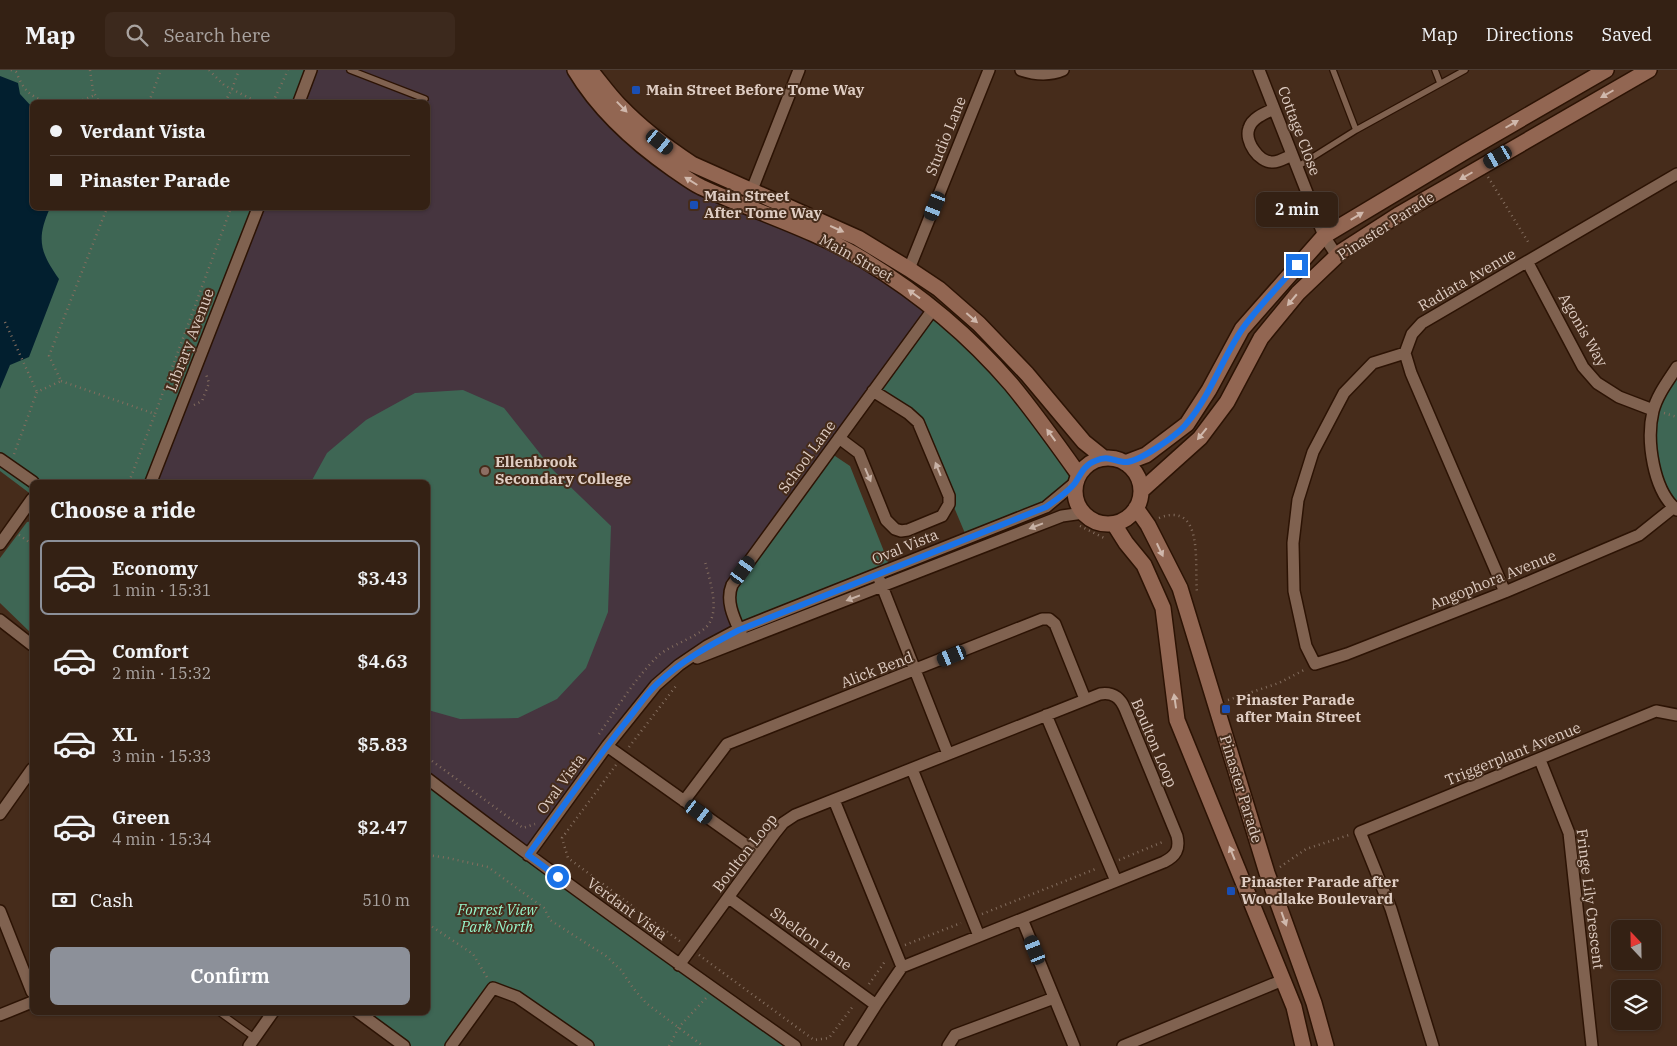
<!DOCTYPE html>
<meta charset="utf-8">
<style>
body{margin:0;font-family:"IBM Plex Serif",serif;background:#3c291d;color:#f1f3f6;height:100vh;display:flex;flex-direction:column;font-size:19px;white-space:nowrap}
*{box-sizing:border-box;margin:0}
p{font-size:16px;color:#a9a3a0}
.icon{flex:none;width:28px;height:28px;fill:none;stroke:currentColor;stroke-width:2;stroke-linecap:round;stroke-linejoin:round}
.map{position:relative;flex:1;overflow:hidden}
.side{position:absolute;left:30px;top:410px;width:400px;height:535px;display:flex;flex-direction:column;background:#342114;border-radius:8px;box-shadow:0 1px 4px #0004,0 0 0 1px #4e3e34}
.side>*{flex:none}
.top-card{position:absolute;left:30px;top:30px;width:400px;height:110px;border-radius:8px;box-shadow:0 1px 4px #0004,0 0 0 1px #4e3e34;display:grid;align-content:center;height:110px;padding:0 20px;background:#342114}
.needle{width:32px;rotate:338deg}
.tools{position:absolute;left:1611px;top:850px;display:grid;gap:10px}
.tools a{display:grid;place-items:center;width:50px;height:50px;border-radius:8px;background:#342114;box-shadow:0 1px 4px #0004,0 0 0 1px #4e3e34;font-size:25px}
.end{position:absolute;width:22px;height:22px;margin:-11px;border:6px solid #1a73e8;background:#fff;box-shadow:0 0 0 2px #fff}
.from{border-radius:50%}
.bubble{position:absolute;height:35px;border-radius:8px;background:#342114;box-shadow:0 1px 4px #0004,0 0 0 1px #4e3e34;font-size:16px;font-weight:600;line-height:35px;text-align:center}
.car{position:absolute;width:15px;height:30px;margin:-15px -8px;border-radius:6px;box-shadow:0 0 4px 1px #0007;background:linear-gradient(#222 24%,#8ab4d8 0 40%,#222 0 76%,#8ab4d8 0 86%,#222 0)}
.top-card b{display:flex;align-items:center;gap:18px;height:48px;font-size:19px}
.top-card b+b{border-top:1px solid #4e3e34}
.top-card i{width:12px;height:12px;background:#f1f3f6}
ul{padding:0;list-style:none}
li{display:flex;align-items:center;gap:15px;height:75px;margin:0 10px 8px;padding:0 10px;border:2px solid transparent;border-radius:8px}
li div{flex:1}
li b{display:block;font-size:19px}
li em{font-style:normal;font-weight:600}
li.selected{border-color:#8c9099}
li>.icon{width:45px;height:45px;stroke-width:1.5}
h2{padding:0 20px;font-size:22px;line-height:60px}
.pay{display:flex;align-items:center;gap:12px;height:55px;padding:0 20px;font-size:19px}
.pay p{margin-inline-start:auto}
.cta{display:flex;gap:10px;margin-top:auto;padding:10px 20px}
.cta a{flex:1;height:58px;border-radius:8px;background:#8c9099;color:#fff;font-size:20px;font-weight:600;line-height:58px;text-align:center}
header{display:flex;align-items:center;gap:30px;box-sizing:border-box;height:70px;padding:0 25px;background:#342114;border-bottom:1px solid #4e3e34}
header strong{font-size:24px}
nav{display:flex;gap:28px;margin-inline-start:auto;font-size:18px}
.search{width:350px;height:45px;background:#3c291d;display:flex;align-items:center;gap:12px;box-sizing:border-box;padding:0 18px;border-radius:8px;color:#a9a3a0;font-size:19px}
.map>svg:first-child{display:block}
.education{fill:#46353f}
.green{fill:#3e6654}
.water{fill:#021f2f}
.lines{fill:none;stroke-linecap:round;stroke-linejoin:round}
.lane-casing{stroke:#2c1304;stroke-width:8}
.street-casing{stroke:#2c1304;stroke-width:14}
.secondary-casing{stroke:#2c1304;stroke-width:18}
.path{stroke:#846e5f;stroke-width:2.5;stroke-dasharray:1 4;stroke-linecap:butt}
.lane{stroke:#806250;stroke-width:5.5}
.street{stroke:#806250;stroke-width:11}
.secondary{stroke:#926652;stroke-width:15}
.oneway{fill:#d0b8ac}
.oneway2{fill:#c7b2a6}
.route{stroke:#1a73e8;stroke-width:6}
.transit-dot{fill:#1a4fb4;stroke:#462c1b;stroke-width:2}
.education-dot{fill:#8d6e63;stroke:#462c1b;stroke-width:2}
.labels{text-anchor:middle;stroke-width:4;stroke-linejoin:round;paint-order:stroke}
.poi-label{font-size:15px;font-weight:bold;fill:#dfcdc3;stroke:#462c1b;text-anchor:start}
.street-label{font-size:15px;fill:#dfcdc3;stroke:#462c1b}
.park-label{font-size:15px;font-style:italic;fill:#96f5cb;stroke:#462c1b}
</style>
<header>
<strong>Map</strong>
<div class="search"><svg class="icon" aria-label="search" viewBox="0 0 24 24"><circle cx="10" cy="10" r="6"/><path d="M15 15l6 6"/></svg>Search here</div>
<nav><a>Map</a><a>Directions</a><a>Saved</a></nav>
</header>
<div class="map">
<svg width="1677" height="976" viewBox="0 0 1677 976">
<rect width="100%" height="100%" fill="#462c1b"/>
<path class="education" d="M 311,0 L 588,0 L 672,87 L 722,118 L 803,150 L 846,171 L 883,194 L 934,238 L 732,515 L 739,559 L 656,615 L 528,785 L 428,709 L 428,412 L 151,412 L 258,138 L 428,138 L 428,32 L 299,32 Z"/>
<path class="green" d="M 0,0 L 311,0 L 299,32 L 32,32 L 32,138 L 258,138 L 151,412 L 32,412 L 32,425 L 0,401 Z
M 934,238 L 961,262 L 1079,405 L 1063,424 L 967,468 L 921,359 L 873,321 Z
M 1677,305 L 1677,432 C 1653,402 1646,356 1666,321 C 1669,316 1673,311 1677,305 Z
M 463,320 L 504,338 L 553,400 L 611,456 L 608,542 L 586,598 L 557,629 L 518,648 L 460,649 L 428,640 L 428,412 L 311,412 L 327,383 L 366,350 L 415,323 Z
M 829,382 L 850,396 L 891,499 L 739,559 L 732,515 Z
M 32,451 L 32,564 L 0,533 L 0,488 L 27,452 Z
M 428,709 L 795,976 L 588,976 L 493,918 L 451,976 L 404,976 L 358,943 L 428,942 Z"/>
<path class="water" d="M 0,6 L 18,13 L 20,24 L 32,37 L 32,138 L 50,138 C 36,169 40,182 59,209 L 29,287 L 10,295 L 0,319 Z"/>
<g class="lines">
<defs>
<path id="lane" d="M 350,0 L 425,29
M 1333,0 L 1356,60
M 1435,0 L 1440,13
M 1297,97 L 1356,60 L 1465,0
M 219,942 L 255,968"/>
<path id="street" d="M 1021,0 C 1036,5 1049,6 1063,0
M 1259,0 L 1324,166 L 1337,186
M 299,32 L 311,0
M 1274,39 C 1265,43 1252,48 1249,58 C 1244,71 1259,93 1273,92 C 1279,92 1287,87 1292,85
M 746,135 L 799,0
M 1528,193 L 1583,297 L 1597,313 L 1619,327 L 1653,340
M 909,199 L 989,0
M 1405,283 L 1373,293 L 1344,323 L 1313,382 L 1298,430 L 1293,473 L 1294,521 L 1306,576 L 1315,594 L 1347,584 L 1505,522 L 1639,465 L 1674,437
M 1677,297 C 1668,311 1657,325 1653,341 C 1646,370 1653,421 1677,440
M 839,368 L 859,383 L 886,450 L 895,459 L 901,461 L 908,460 L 942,446 L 949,434 L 949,426 L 918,352 L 908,343 L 873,321
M 0,389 L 33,412
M 151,412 L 258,138
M 0,474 L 32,429
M 880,511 L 948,684
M 1505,522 L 1411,303 L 1405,283 L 1412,264 L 1422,253 L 1677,104
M 0,550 L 32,575
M 742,566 C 735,550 725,532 732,515 L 934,238
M 697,588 L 1062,446 L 1083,443
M 1046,645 L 1116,811
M 607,676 L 759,784
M 1540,690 L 1569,763 L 1592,976
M 912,699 L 979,866
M 428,709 C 548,801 671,889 795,976
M 834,730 L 902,897
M 684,731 L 727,674 L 1042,549 L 1049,549 L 1055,554 L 1085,629
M 0,744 L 32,699
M 528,785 L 607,676 L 656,615 L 679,595 L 707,576 L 739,559 L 1046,437 L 1076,412
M 729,828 L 876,935
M 0,841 L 32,922
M 1022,849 L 1074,976
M 679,895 L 775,763 L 783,753 L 795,745 L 1100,624 C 1113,622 1120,627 1125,639 L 1177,766 C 1180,779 1176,786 1164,792 L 902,897 L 876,935 L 850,976
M 358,942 L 404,976
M 0,945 L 32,932
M 249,976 L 273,942
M 451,976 L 493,918 L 517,927 L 588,976
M 948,976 L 955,965 L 1054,928
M 1123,976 L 1283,910
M 1433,976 L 1391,839 L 1360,762 L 1656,641 L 1677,645"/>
<path id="secondary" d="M 575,0 C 599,40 634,72 673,99 C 682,105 691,112 701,117 C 755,142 813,159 864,190 C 918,223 969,265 1011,314 C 1035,343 1057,374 1079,405
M 590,0 C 600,12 609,25 620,36 C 641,58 666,77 692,94 L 858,168 L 909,199 L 939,219 L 979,254 L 1027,304 L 1084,372 L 1104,388
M1075 421a33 33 0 1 1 66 0a33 33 0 1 1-66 0Z
M 1125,393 L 1146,385 L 1187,354 L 1209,320 L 1242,259 L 1324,166 L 1466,81 L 1606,0
M 1141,421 L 1200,368 L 1227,332 L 1261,268 L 1298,223 L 1342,181 L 1398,145 L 1649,0
M 1136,438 L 1148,455 L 1180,518 L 1267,803 L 1314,933 L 1326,976
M 1114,454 L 1126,473 L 1144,495 L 1163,538 L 1177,650 L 1294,937 L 1303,976"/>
</defs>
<use href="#lane" class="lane-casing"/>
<use href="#street" class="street-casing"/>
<use href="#secondary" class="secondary-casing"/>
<path class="path" d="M 11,0 L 16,2 C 24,20 28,25 46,32
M 90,0 L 93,21 L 99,32
M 209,0 L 224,15 L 255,31
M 78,32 L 95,25
M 149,32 L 161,0
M 225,32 L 232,19 L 239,0
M 273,32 L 288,0
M 1488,107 L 1530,175
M 5,252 L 37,322
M 61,311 L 155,344 L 231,138
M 194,335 L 202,331 L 209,313 L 206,304
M 1664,343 L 1677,347
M 14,384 L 37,322 L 61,311 L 49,286 L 107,138
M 129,412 L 155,344
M 1159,448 C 1205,430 1194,496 1197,522
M 1080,456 L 1106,469
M 19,465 L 32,474
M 1228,630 L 1279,613 L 1304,600
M 599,664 C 618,637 635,608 659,585 C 672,574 704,565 710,552 C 719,535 709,509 705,491
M 629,677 L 676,616
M 428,688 L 523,758 L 535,754
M 616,695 L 562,768 L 568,788 L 681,872
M 428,785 L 448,788 L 488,797 L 544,838 L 550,850 L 606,886 L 621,900 L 633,918 L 646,933 L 703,976
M 1119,790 L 1165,771
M 1280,797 L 1306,779 L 1349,765
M 982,844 L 1098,798
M 428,854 L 473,884 L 488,909
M 905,875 L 961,853
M 699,885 L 814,970 L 829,968 L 854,935
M 869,914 L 886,890
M 669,976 L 679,957 L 706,928"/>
<use href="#lane" class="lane"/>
<use href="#street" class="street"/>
<use href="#secondary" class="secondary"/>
</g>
<defs><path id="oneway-solid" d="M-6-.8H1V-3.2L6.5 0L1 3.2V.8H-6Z" transform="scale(1.25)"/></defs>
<g class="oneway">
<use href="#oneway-solid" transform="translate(1607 24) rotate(150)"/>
<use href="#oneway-solid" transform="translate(622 37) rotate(46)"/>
<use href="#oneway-solid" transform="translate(1512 54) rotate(-30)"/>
<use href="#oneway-solid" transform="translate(1466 106) rotate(150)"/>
<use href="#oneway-solid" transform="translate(691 111) rotate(-148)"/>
<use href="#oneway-solid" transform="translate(1357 146) rotate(-31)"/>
<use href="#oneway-solid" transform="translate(837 159) rotate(24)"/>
<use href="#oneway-solid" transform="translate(914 224) rotate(-144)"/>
<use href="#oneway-solid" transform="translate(1292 230) rotate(130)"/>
<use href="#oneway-solid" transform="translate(972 248) rotate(41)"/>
<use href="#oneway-solid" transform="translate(1202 364) rotate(129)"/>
<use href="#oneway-solid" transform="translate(1051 365) rotate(-126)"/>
<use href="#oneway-solid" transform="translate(1160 480) rotate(65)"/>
<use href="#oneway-solid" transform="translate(1175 631) rotate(-98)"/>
<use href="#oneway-solid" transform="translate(1232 783) rotate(-112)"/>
<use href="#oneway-solid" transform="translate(1284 849) rotate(70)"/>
</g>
<g class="oneway2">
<use href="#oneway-solid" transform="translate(938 399) rotate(-112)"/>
<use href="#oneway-solid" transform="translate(868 405) rotate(67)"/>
<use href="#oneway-solid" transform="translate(1036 456) rotate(159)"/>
<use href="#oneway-solid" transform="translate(853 528) rotate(159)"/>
</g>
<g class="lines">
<path class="route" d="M 558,807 L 528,785 C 560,741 591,696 625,653 C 636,640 645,625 657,614 C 681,591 710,575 739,560 L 1046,437 C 1056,430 1068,422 1075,413 C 1081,404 1084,395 1095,391 C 1109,385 1112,391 1124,392 C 1137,394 1179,364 1187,353 C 1211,325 1222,288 1243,258 C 1259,236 1279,216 1297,195"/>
</g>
<g class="transit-dot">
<rect x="631" y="15" width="10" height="10" rx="2.5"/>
<rect x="689" y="130" width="10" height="10" rx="2.5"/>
<rect x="1221" y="634" width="10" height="10" rx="2.5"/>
<rect x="1226" y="816" width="10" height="10" rx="2.5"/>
</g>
<circle class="education-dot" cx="485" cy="401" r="5"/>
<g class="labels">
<g class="poi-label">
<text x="646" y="25">Main Street Before Tome Way</text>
<text x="704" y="131">Main Street<tspan x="704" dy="17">After Tome Way</tspan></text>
<text x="495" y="397">Ellenbrook<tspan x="495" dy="17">Secondary College</tspan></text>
<text x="1236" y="635">Pinaster Parade<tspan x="1236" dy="17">after Main Street</tspan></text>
<text x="1241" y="817">Pinaster Parade after<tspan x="1241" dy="17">Woodlake Boulevard</tspan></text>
</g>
<g class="street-label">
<text transform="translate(1299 61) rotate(69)" y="5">Cottage Close</text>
<text transform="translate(946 66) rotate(-68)" y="5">Studio Lane</text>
<text transform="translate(1386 156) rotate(-33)" y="5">Pinaster Parade</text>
<text transform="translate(856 188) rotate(29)" y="5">Main Street</text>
<text transform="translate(1467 210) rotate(-30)" y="5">Radiata Avenue</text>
<text transform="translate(1583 260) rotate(60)" y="5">Agonis Way</text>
<text transform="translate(190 270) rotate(-69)" y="5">Library Avenue</text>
<text transform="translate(807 387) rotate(-54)" y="5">School Lane</text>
<text transform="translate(905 477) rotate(-22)" y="5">Oval Vista</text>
<text transform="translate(1493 510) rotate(-22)" y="5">Angophora Avenue</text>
<text transform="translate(877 600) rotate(-21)" y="5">Alick Bend</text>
<text transform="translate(1154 673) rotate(67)" y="5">Boulton Loop</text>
<text transform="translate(1513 684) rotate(-22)" y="5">Triggerplant Avenue</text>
<text transform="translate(561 714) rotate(-54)" y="5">Oval Vista</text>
<text transform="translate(1241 719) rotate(73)" y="5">Pinaster Parade</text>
<text transform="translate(745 783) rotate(-52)" y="5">Boulton Loop</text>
<text transform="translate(1590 829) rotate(83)" y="5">Fringe Lily Crescent</text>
<text transform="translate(627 839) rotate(36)" y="5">Verdant Vista</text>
<text transform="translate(811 869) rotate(36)" y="5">Sheldon Lane</text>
</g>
<g class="park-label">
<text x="497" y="845">Forrest View<tspan x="497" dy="17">Park North</tspan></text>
</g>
</g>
</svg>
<div class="tools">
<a><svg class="needle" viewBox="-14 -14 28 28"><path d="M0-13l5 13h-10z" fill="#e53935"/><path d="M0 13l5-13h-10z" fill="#a9a3a0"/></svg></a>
<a><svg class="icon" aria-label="layers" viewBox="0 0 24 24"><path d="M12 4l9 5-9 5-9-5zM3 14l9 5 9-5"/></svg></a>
</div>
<i class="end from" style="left:558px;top:807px"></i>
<i class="end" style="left:1297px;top:195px"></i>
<div class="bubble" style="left:1256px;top:122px;width:82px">2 min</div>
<i class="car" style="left:660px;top:72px;rotate:129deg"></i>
<i class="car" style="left:1498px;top:87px;rotate:240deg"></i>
<i class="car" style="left:935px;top:136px;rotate:202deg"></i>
<i class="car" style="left:743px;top:500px;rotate:36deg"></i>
<i class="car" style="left:952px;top:586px;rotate:248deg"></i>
<i class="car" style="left:699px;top:742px;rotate:126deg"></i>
<i class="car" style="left:1035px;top:880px;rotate:338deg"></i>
<div class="top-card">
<b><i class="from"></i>Verdant Vista</b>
<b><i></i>Pinaster Parade</b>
</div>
<section class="side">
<h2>Choose a ride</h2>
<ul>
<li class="selected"><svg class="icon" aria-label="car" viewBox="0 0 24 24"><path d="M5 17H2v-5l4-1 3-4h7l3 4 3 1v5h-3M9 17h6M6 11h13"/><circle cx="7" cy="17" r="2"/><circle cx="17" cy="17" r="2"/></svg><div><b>Economy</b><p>1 min · 15:31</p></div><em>$3.43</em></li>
<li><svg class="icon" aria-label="car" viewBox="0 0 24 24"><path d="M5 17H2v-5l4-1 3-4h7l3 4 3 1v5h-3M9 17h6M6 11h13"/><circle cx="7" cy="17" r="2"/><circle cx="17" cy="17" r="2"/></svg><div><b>Comfort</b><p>2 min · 15:32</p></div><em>$4.63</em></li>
<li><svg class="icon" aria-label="car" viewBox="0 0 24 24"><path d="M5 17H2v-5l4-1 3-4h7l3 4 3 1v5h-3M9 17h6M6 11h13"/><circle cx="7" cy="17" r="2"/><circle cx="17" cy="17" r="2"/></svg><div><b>XL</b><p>3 min · 15:33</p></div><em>$5.83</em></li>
<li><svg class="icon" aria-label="car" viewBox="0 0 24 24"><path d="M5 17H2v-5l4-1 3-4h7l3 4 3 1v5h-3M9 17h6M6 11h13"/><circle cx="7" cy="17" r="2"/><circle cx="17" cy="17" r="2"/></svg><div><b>Green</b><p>4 min · 15:34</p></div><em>$2.47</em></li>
</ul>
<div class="pay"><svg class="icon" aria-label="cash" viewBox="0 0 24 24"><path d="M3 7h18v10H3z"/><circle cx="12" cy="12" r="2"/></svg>Cash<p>510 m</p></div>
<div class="cta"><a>Confirm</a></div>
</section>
</div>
